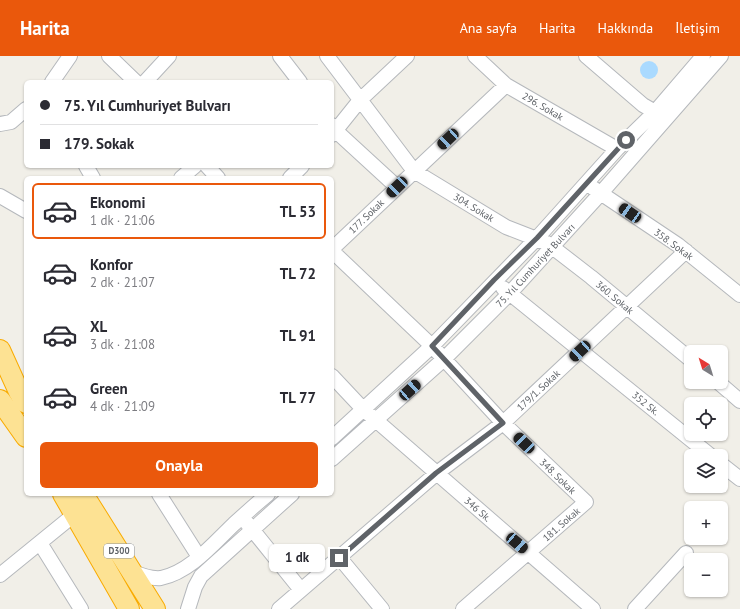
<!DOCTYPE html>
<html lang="tr">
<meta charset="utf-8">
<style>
body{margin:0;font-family:"PT Sans",sans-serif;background:#f2f2f3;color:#2b2b33;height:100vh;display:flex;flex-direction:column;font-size:15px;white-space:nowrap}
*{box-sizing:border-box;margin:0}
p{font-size:13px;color:#7c7c81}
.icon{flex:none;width:22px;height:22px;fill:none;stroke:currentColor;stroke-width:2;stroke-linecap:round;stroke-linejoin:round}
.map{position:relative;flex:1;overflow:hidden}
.drawer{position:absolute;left:24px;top:120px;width:310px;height:320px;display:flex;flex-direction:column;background:#fff;border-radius:6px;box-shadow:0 1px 3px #0004}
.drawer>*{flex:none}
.top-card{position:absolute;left:24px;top:24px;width:310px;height:88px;border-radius:6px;box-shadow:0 1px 3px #0004;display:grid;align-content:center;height:88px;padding:0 16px;background:#fff}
.needle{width:26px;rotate:322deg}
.fabs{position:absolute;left:684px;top:289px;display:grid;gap:8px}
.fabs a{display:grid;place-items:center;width:44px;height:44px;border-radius:6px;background:#fff;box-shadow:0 1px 3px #0004;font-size:20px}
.end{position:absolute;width:18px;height:18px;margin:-9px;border:5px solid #5f6368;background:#fff;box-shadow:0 0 0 2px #fff}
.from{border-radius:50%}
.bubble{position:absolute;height:28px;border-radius:6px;background:#fff;box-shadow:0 1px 3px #0004;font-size:13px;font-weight:800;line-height:28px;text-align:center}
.car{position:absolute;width:12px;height:24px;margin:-12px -6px;border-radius:5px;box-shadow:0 0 3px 1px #0007;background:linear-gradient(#222 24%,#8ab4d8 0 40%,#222 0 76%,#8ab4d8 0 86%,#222 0)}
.top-card b{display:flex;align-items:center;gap:14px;height:38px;font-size:15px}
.top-card b+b{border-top:1px solid #e1e1e2}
.top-card i{width:10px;height:10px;background:#2b2b33}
ul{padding:7px 0 0;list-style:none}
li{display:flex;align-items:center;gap:12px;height:56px;margin:0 8px 6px;padding:0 8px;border:2px solid transparent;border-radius:6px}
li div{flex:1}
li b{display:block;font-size:15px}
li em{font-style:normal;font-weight:800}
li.current{border-color:#ea580c}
li>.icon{width:36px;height:36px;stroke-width:1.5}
.cta{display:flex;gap:8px;margin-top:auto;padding:8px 16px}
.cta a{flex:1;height:46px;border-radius:6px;background:#ea580c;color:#fff;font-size:16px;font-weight:800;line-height:46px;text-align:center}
header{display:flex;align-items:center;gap:24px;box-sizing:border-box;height:56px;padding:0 20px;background:#ea580c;color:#fff}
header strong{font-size:19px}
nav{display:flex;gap:22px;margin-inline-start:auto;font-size:14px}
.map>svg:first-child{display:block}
.water{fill:#aadaff}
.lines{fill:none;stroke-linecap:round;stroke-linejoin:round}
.minor-casing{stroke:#b5b8bc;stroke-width:16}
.highway-casing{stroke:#f9ab00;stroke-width:22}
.minor{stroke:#fff;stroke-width:14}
.highway{stroke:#fde293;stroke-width:20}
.route{stroke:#5f6368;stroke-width:5}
.labels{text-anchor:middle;stroke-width:3;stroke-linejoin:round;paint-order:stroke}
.shield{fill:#fff;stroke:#8f9295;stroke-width:1}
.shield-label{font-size:9px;font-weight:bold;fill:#5f6368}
.street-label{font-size:10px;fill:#5f6368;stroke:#fff}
</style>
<header>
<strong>Harita</strong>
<nav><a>Ana sayfa</a><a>Harita</a><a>Hakkında</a><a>İletişim</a></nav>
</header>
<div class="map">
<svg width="740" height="553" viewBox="0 0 740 553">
<rect width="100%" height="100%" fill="#f1efe8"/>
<path class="water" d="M640 14a9 9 0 1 1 18 0a9 9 0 1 1-18 0Z"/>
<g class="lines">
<defs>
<path id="minor" d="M 109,0 L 136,26
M 280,0 L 300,26
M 327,0 L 414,115 L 506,171 L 547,187 L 591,221 L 691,304
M 475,0 L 506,29 L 617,93
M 586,0 L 643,49 L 655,56
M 52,26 L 70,0
M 145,26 L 169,0
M 0,68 L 11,66 L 26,53
M 332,69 L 336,75 L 397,131
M 332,79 L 360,44 L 407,0
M 86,110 L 93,122
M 207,110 L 218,122
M 181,122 L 195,110
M 290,122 L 302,110
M 593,132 L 678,189 L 740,239
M 0,140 L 26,155
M 332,193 L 506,29
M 332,195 L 432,290 L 503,367 L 586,446 L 463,553
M 503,232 L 711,400
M 332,320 L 363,353 L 593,553
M 718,326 L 740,345
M 332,382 L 432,290 L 537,182 L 617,93 L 655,56 L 703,0
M 332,403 L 444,303 L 510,237 L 601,137 L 721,0
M 721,408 L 740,423
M 159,438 L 199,501
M 247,467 L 301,534
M 40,487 L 81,553
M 339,501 L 382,553
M 131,515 C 140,519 151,523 161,522 C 190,516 213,488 234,468 C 245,458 256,448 268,438
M 0,519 L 75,458
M 188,553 L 195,531 L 201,520 L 292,438
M 279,553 L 437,417 L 503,367 L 686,195
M 635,553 L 686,497"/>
<path id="highway" d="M 0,294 L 19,336 L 26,347
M 0,344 L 26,381
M 63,438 L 129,553
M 83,438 L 155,553"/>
</defs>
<use href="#minor" class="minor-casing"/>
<use href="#highway" class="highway-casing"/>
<use href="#minor" class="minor"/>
<use href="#highway" class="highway"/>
</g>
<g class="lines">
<path class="route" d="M 339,502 L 436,417 L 503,367 L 432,290 L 494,224 L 537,182 L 626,84"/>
</g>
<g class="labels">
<rect class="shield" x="104" y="488" width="30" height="14" rx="3"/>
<g class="shield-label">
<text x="119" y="498">D300</text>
</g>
<g class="street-label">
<text transform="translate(543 50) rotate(30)" y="4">296. Sokak</text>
<text transform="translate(474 151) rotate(31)" y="4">304. Sokak</text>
<text transform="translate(366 160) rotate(-44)" y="4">177. Sokak</text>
<text transform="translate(674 188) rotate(36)" y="4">358. Sokak</text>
<text transform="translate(535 209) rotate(-47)" y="4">75. Yıl Cumhuriyet Bulvarı</text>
<text transform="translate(615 241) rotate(40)" y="4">360. Sokak</text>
<text transform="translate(538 334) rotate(-43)" y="4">179/1. Sokak</text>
<text transform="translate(646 347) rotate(39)" y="4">352 Sk.</text>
<text transform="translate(558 420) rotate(44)" y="4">348. Sokak</text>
<text transform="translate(478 453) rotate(41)" y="4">346 Sk.</text>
<text transform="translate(561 468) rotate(-41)" y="4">181. Sokak</text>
</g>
</g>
</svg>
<div class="fabs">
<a><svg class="needle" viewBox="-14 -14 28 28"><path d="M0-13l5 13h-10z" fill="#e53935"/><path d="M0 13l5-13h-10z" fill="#7c7c81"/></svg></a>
<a><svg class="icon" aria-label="locate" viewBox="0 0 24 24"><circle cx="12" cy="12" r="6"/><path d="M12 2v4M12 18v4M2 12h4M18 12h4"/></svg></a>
<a><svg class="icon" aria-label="layers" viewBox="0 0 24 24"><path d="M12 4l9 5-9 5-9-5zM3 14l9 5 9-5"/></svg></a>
<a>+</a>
<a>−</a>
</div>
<i class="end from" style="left:626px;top:84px"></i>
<i class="end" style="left:339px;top:502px"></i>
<div class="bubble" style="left:269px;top:488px;width:56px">1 dk</div>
<i class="car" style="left:448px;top:83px;rotate:227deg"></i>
<i class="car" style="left:397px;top:131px;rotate:226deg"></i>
<i class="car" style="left:630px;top:157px;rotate:304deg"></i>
<i class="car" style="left:580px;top:295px;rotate:227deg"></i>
<i class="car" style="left:410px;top:334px;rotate:48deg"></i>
<i class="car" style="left:524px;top:387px;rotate:314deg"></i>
<i class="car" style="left:517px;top:487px;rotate:131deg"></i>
<div class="top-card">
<b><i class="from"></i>75. Yıl Cumhuriyet Bulvarı</b>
<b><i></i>179. Sokak</b>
</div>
<section class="drawer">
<ul>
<li class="current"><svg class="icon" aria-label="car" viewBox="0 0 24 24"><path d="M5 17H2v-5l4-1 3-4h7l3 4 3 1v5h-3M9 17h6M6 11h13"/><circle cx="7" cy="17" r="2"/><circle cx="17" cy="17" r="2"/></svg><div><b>Ekonomi</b><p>1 dk · 21:06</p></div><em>TL 53</em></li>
<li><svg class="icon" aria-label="car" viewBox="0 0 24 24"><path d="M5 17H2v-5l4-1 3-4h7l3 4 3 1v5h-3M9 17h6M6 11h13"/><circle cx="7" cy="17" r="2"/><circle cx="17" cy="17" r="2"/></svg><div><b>Konfor</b><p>2 dk · 21:07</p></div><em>TL 72</em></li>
<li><svg class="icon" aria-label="car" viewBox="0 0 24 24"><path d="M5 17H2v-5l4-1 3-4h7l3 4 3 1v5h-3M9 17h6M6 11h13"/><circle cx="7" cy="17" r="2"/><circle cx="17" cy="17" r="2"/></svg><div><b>XL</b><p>3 dk · 21:08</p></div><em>TL 91</em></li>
<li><svg class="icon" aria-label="car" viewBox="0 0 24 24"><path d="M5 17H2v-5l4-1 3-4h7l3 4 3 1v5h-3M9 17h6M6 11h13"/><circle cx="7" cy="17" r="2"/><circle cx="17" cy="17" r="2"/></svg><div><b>Green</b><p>4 dk · 21:09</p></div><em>TL 77</em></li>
</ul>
<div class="cta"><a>Onayla</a></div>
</section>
</div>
